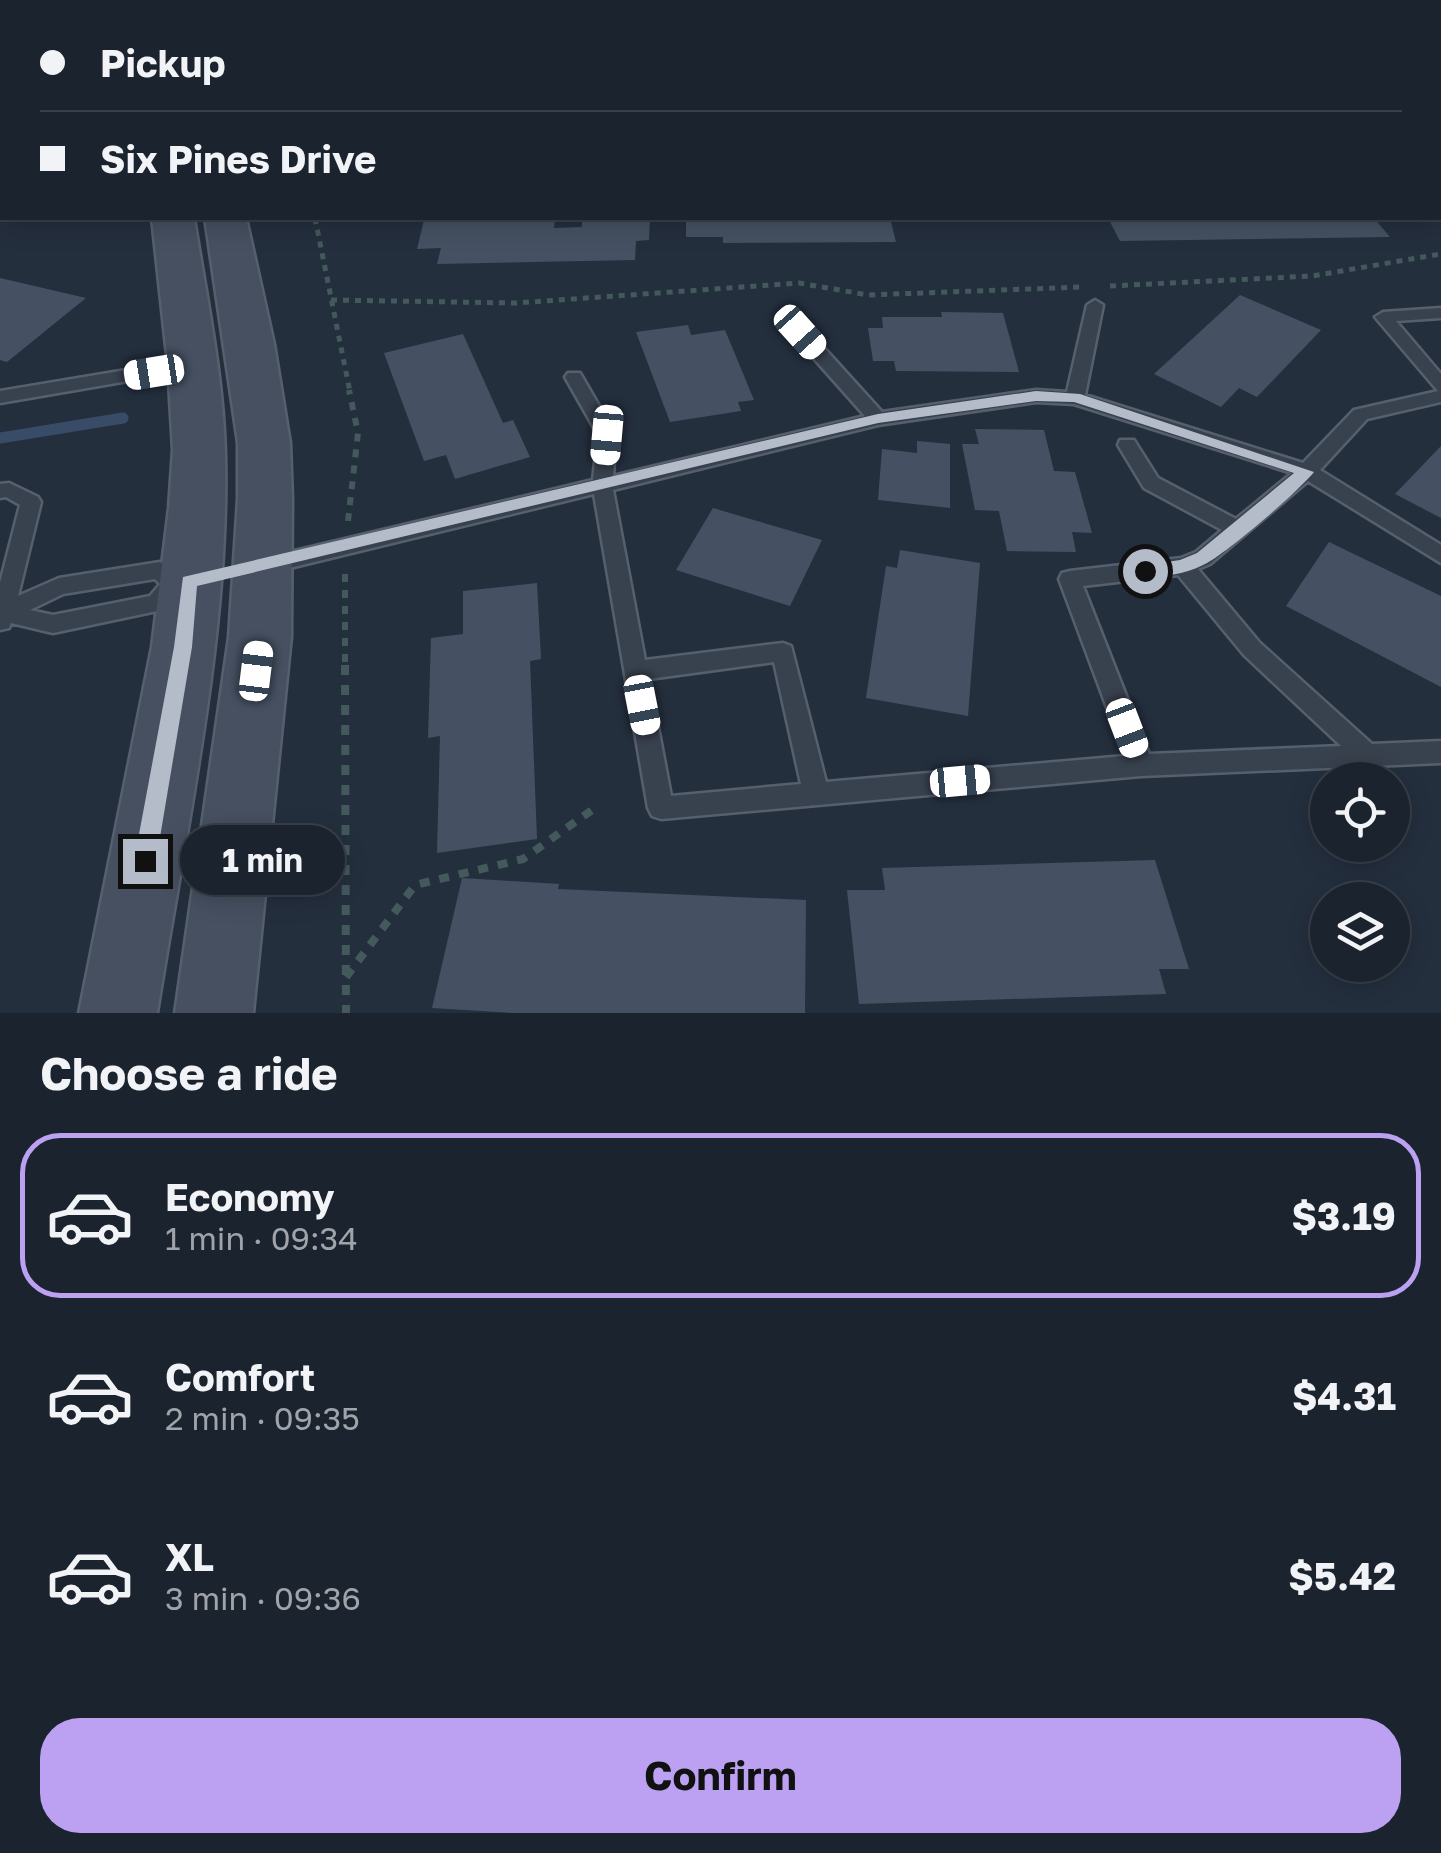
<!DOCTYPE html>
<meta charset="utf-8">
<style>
body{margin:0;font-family:"Golos Text",sans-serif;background:#282f3a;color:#f1f3f6;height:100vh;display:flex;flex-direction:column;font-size:38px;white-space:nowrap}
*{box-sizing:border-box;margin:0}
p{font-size:32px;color:#a0a4aa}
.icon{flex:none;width:55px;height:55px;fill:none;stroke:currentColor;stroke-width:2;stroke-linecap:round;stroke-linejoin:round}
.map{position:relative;height:1013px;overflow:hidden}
.details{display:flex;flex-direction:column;background:#1b232e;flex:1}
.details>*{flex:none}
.banner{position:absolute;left:0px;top:0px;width:1442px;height:220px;box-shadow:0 5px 25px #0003,0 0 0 2px #39404a;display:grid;align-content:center;height:220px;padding:0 40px;background:#1b232e}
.controls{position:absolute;left:1310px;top:762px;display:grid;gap:20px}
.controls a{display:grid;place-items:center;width:100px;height:100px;border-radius:50%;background:#1b232e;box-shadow:0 5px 25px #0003,0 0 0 2px #39404a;font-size:50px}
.end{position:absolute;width:45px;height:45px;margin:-22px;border:12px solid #b4bcc9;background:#111;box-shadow:0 0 0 5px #111}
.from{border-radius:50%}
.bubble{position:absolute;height:70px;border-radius:35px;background:#1b232e;box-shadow:0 5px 25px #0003,0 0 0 2px #39404a;font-size:32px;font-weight:700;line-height:70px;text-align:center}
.car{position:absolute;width:30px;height:60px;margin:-30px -15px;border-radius:12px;box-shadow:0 0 8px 2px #0007;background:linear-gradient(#fff 24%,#345 0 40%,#fff 0 76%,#345 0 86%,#fff 0)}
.banner b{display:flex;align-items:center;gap:35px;height:95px;font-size:38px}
.banner b+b{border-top:2px solid #39404a}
.banner i{width:25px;height:25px;background:#f1f3f6}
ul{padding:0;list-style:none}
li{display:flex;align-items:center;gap:30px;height:165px;margin:0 20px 15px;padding:0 20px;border:5px solid transparent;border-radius:40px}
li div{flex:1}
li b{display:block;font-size:38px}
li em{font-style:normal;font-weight:700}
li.current{border-color:#bca0f2}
li>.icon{width:90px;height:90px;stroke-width:1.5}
h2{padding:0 40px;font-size:45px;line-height:120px}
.action{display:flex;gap:20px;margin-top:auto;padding:20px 40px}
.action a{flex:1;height:115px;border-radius:40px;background:#bca0f2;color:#111;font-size:40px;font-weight:700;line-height:115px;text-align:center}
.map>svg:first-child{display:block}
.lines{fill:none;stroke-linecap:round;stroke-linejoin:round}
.stream{stroke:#394c67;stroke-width:11}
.building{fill:#455162}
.lane-casing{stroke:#565f6c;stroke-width:5}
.street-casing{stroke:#565f6c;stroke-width:5}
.secondary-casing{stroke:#565f6c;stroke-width:5}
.path-far2{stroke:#44595c;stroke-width:5;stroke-dasharray:6 6;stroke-linecap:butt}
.path-far1{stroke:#44595c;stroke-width:6;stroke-dasharray:8 8;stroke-linecap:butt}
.path{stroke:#44595c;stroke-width:8;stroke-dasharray:10 10;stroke-linecap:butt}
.lane{fill:#38414e;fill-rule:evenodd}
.street{fill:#38414e;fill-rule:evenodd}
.secondary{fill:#465061;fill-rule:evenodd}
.route{fill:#b4bcc9}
</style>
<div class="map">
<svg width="1441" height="1013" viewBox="0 0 1441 1013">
<rect width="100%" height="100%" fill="#242f3e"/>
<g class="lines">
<path class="stream" d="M 0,438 L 123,418"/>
</g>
<path class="building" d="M 555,218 L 554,228 L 582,227 L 582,219 L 650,218 L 649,240 L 636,241 L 635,260 L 437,264 L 441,248 L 417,249 L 424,220 Z
M 686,218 L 890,218 L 896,242 L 723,243 L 723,237 L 686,237 Z
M 1108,218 L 1374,218 L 1390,237 L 1120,241 Z
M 0,278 L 86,298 L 7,362 L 0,360 Z
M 1240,295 L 1321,330 L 1257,397 L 1239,388 L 1221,407 L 1154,374 Z
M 941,312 L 1003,313 L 1019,372 L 896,371 L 894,361 L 873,361 L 868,328 L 883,328 L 882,317 L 942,317 Z
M 688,325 L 691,335 L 725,330 L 754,400 L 738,402 L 741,411 L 670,422 L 636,332 Z
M 463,334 L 503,423 L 513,420 L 530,457 L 455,479 L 446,455 L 424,461 L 384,353 Z
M 975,429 L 1044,430 L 1054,471 L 1075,472 L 1092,533 L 1072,532 L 1076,552 L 1007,551 L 999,511 L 975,510 L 962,444 L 979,444 Z
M 917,441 L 950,444 L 950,508 L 878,500 L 882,449 L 917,453 Z
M 1441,446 L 1441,518 L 1395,494 Z
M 713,508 L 822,540 L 790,606 L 676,570 Z
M 1329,542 L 1441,596 L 1441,687 L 1286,606 Z
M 900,550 L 980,563 L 968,716 L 866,698 L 886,566 L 897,568 Z
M 537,583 L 541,659 L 530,661 L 537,839 L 437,853 L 440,736 L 428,738 L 431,638 L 463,634 L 463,591 Z
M 1155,860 L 1189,969 L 1159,969 L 1166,994 L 859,1004 L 847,890 L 885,890 L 882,868 Z
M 462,878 L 559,884 L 558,889 L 806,900 L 805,1013 L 513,1013 L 432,1008 Z"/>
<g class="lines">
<defs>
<path id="lane" d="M 465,0 L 477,0 L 477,2 L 466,2 Z
M 707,0 L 719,0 L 719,2 L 708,2 Z
M 1095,300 L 1103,305 L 1085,395 L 1303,463 L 1354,410 L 1438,391 L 1375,317 L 1383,312 L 1441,308 L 1441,318 L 1396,321 L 1441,374 L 1441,402 L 1367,419 L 1320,470 L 1441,545 L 1441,563 L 1308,481 L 1210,564 L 1198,569 L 1260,643 L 1372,744 L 1441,741 L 1441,763 L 1141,776 L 661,819 L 652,816 L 648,808 L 594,494 L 265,574 L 258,572 L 254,566 L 258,560 L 265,558 L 593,480 L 598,435 L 565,377 L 568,373 L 580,373 L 616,435 L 613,476 L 865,416 L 794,336 L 794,328 L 806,328 L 882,412 L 1036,390 L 1067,392 L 1087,305 ZM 1036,402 L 1074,404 L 1292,473 L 1236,519 L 1158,478 L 1134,440 L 1120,440 L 1118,445 L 1144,488 L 1222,530 L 1196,552 L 1181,558 L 1070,571 L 1062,573 L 1059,579 L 1125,756 L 826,782 L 791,646 L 783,643 L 645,660 L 613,490 L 878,425 ZM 1178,575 L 1244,655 L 1341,746 L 1149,754 L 1083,586 ZM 774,662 L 801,784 L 671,796 L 649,679 Z
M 192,359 L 198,361 L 201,365 L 198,369 L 0,403 L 0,391 Z
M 9,483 L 38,497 L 41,502 L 18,596 L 59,578 L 160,562 C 170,565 177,574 183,584 C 177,595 169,608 157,611 L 53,633 L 11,623 L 9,628 L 0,630 L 0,583 L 20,505 L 6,497 L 0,498 L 0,484 ZM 155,579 L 160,584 L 150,596 L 53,615 L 30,610 L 63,594 Z"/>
<path id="street" d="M 994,0 L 1088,0 L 993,2 Z
M 0,16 L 2,16 L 2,30 L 0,30 Z"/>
<path id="secondary" d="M 152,218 L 194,218 C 206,295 223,374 225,453 C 230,632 185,834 157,1013 L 79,1013 L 152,647 L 169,508 L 173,450 L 168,365 Z
M 205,218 L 246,218 L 274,344 L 290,443 L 292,499 L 291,637 L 253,1013 L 175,1013 L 229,637 L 238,499 L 238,443 Z"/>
</defs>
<use href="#lane" class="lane-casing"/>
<use href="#street" class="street-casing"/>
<use href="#secondary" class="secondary-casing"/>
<path class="path-far2" d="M 315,218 L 350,392
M 1110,286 L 1312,276 L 1441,254
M 331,300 L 516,303 L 799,283 L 868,295 L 1082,287"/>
<path class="path-far1" d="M 348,521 L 358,433 L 349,390
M 345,574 L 345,667"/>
<path class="path" d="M 345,665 L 346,1013
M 346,977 L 415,885 L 523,859 L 592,810"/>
<use href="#lane" class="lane"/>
<use href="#street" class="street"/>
<use href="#secondary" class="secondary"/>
</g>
<path class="route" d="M 1036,391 L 1080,394 L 1314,472 C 1299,491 1229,551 1207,563 C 1189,573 1159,580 1139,575 L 1139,566 L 1180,560 L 1197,553 L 1294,473 L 1074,402 L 1036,401 L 878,423 L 197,586 L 192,647 L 156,861 L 145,871 L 138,868 L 134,861 L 174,647 L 183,577 L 878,414 Z"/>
</svg>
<div class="controls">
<a><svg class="icon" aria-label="locate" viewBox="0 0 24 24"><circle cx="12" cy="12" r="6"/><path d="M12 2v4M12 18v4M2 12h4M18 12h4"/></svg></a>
<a><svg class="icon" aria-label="layers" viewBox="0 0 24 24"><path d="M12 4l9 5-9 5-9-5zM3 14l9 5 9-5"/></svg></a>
</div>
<i class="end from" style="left:1145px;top:571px"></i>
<i class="end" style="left:145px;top:861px"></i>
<div class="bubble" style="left:180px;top:825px;width:165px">1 min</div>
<i class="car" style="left:800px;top:332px;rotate:138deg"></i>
<i class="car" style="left:154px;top:372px;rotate:261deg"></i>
<i class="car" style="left:607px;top:435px;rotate:185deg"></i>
<i class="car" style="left:256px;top:671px;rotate:7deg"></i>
<i class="car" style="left:642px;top:705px;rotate:169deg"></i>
<i class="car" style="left:1127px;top:728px;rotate:159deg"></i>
<i class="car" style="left:960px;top:781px;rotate:85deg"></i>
<div class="banner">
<b><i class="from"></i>Pickup</b>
<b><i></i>Six Pines Drive</b>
</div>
</div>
<section class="details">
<h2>Choose a ride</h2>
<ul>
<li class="current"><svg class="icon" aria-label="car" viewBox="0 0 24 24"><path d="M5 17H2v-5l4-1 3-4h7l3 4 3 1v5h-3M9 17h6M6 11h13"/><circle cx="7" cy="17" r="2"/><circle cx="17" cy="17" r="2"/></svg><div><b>Economy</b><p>1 min · 09:34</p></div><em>$3.19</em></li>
<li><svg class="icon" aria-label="car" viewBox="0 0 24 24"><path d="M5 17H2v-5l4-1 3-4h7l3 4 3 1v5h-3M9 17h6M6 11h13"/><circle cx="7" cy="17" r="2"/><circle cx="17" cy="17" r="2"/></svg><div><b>Comfort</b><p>2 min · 09:35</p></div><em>$4.31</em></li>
<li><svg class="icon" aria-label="car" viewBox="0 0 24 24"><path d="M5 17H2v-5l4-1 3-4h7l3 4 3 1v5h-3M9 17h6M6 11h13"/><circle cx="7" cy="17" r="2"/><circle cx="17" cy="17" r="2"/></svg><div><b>XL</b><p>3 min · 09:36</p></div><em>$5.42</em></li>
</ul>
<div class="action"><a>Confirm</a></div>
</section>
